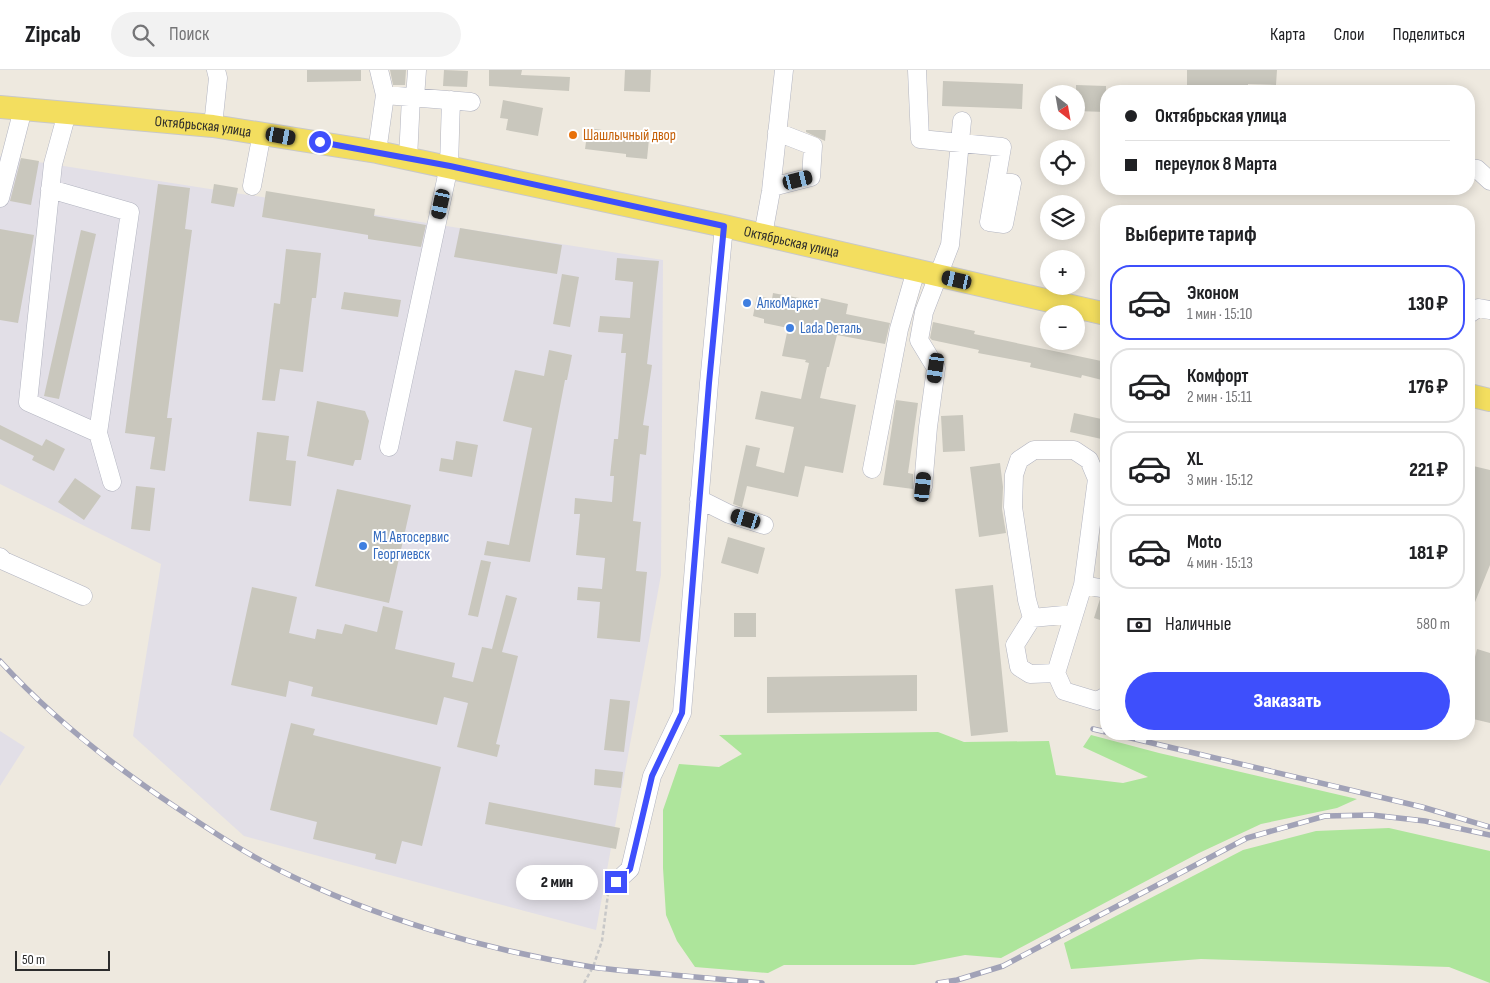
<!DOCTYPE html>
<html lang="ru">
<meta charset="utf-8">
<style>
body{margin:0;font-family:"Sofia Sans Condensed",sans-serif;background:#f2f2f2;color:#202124;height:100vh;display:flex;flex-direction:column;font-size:19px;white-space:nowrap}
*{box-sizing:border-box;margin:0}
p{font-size:16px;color:#757577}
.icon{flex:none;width:28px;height:28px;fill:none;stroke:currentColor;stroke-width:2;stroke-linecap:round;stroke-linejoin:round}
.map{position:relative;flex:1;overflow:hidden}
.sheet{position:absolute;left:1100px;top:135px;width:375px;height:535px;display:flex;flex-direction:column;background:#fff;border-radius:20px;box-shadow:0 2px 12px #0003}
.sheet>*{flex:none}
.top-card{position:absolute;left:1100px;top:15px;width:375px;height:110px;border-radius:20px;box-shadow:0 2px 12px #0003;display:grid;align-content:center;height:110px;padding:0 25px;background:#fff}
.needle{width:32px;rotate:149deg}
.tools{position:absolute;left:1040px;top:15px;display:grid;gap:10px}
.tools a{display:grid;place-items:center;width:45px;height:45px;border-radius:50%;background:#fff;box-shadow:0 2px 12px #0003;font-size:25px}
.scale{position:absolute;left:15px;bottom:12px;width:95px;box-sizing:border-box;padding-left:5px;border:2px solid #2c2c2c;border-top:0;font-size:14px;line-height:18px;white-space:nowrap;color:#2c2c2c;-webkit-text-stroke:4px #fff;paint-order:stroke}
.end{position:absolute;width:22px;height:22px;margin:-11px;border:6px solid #3e4ffc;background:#fff;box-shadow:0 0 0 2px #fff}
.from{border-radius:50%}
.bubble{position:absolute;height:35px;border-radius:18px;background:#fff;box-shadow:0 2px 12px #0003;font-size:16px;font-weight:800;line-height:35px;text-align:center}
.car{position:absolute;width:15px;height:30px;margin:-15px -8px;border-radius:6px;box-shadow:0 0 4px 1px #0007;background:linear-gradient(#222 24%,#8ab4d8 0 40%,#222 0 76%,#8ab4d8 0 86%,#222 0)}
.top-card b{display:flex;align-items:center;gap:18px;height:48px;font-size:19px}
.top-card b+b{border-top:1px solid #e0e0e0}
.top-card i{width:12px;height:12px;background:#202124}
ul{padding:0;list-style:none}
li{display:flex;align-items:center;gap:15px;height:75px;margin:0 10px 8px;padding:0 15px;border:2px solid #e0e0e0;border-radius:20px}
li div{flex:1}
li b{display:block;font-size:19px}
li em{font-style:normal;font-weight:800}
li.active{border-color:#3e4ffc}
li>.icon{width:45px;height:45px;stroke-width:1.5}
h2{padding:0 25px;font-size:22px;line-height:60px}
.pay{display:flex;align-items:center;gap:12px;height:55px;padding:0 25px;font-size:19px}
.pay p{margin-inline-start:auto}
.button{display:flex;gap:10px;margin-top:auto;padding:10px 25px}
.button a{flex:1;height:58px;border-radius:30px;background:#3e4ffc;color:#fff;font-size:20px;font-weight:800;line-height:58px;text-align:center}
header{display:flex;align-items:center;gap:30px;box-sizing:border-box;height:70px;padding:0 25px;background:#fff;border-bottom:1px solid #e0e0e0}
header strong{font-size:24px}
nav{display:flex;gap:28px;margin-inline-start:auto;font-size:18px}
.search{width:350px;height:45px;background:#f2f2f2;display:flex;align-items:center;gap:12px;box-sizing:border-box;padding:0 18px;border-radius:28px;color:#757577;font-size:19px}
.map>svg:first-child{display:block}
.industrial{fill:#e2dfe7}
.green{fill:#ade59b}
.building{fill:#c9c7bd}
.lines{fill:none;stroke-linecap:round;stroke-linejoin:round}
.minor-casing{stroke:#b2b4c0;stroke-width:19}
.major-casing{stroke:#c8c8c8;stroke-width:24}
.path{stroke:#c8c8c8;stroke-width:2.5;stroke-dasharray:4 2.5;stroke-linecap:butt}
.minor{stroke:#fff;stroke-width:18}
.major{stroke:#f3de5f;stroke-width:22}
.rail-casing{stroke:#a1a2b7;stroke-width:5.5}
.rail{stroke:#fff;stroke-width:4;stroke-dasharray:11;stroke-linecap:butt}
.route{stroke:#3e4ffc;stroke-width:6}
.food-dot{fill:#e8710a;stroke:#fff;stroke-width:2}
.shop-dot{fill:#3f7fe0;stroke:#fff;stroke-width:2}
.labels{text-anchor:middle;stroke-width:4;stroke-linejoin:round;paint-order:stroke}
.street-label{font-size:15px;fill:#2c2c2c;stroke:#fff}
.food-label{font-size:15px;fill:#c56008;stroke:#fff;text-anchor:start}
.shop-label{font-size:15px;fill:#366cbe;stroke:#fff;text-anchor:start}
</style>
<header>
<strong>Zipcab</strong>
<div class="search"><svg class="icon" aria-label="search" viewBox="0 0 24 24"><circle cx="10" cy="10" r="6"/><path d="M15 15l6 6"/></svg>Поиск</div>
<nav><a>Карта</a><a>Слои</a><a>Поделиться</a></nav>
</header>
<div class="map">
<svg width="1490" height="913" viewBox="0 0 1490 913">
<rect width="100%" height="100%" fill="#eee9df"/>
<path class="industrial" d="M 0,86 L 663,190 L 661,505 L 596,860 L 244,766 L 133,666 L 161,494 L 0,414 Z
M 0,661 L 25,677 L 0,716 Z"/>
<path class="green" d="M 938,662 L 964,672 L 1049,671 L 1056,705 L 1123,713 L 1148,707 L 1083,677 L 1091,665 L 1159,683 L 1357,729 L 1337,738 L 1261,754 L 1199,783 L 1001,888 L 965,885 L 914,895 L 784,895 L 768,903 L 695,897 L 677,871 L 666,845 L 663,798 L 663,740 L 679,694 L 719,697 L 742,684 L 719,665 Z
M 1389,758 L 1490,781 L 1490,913 L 1449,897 L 1201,889 L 1071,899 L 1064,873 L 1243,780 L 1316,761 Z"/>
<path class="building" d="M 307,0 L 361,0 L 361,11 L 307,12 Z
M 390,0 L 406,0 L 405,15 L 393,15 Z
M 444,0 L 468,1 L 467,17 L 443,16 Z
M 489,0 L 522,0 L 521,5 L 570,7 L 569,21 L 489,16 Z
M 625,0 L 651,0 L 650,22 L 624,21 Z
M 1187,0 L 1277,0 L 1276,15 L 1248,14 L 1248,21 L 1187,21 Z
M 943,11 L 1023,14 L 1022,39 L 942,36 Z
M 1076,15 L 1106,16 L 1106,42 L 1076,41 Z
M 503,30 L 543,38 L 538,66 L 506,60 L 508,49 L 500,48 Z
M 588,58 L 616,62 L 615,66 L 649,69 L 647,89 L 626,87 L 626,84 L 585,79 Z
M 806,60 L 826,60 L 825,71 L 806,62 Z
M 21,88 L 39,91 L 31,135 L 10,131 Z
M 158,114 L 190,118 L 185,159 L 192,160 L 167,348 L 172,348 L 165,401 L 150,399 L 155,367 L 125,363 Z
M 214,114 L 238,118 L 234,137 L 211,133 Z
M 266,121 L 375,139 L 374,146 L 426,155 L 421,177 L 368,169 L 368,165 L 262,147 Z
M 460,158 L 562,175 L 557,204 L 454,187 Z
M 0,159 L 34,165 L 18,253 L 0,250 Z
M 81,160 L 96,164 L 59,329 L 44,326 Z
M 286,179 L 321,183 L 316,228 L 312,228 L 303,302 L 280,299 L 275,331 L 262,330 L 274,233 L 280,234 Z
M 617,188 L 659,191 L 647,294 L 652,295 L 643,355 L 649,356 L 646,385 L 640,384 L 633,451 L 641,452 L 636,501 L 647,502 L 640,572 L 597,568 L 600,532 L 577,530 L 578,517 L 602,519 L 605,488 L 576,485 L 580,444 L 574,444 L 575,428 L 612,432 L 614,406 L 610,406 L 614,369 L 618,369 L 626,283 L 621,283 L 623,264 L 598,262 L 600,246 L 630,248 L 633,212 L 615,210 Z
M 562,204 L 579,207 L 570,257 L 553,254 Z
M 344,222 L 401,230 L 398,247 L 341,239 Z
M 773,223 L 820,232 L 821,228 L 848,234 L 846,244 L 890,253 L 885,274 L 837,265 L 829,297 L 827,297 L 820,328 L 856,335 L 843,403 L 805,396 L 798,427 L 747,416 L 742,437 L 733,434 L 746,375 L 760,378 L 756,396 L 784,403 L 794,357 L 755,349 L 761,321 L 801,329 L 809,293 L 805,292 L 806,290 L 782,286 L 788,258 L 764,253 L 764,249 L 753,246 L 757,226 L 772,229 Z
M 933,252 L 975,261 L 974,264 L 1106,292 L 1106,311 L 1082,305 L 1081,308 L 1030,297 L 1031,293 L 978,283 L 979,280 L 932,270 L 930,268 Z
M 549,280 L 572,285 L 567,310 L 565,310 L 530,492 L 484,485 L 487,471 L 509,475 L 532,358 L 503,351 L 515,300 L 544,306 Z
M 896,330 L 918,333 L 908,403 L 913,404 L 913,419 L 883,415 Z
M 317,331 L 365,341 L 369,351 L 361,390 L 355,390 L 353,396 L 307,386 Z
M 1074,343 L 1106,350 L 1106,370 L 1070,362 Z
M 963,345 L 965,381 L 943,382 L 941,346 Z
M 0,355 L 42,376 L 46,369 L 65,379 L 54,401 L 32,390 L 34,386 L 0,369 Z
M 257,362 L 289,366 L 286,390 L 296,391 L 291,436 L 249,431 Z
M 456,371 L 478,375 L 472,407 L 439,401 L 441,388 L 453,390 Z
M 1000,393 L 1003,417 L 1002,439 L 1006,463 L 979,467 L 970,397 Z
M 1469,395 L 1490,400 L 1490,495 L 1469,547 Z
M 75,408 L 101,426 L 84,450 L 58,432 Z
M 136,416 L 155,418 L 150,461 L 131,459 Z
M 337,419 L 411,435 L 389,533 L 315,516 Z
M 728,467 L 765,478 L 758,504 L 721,493 Z
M 481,490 L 491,492 L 478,547 L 468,545 Z
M 993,515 L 1008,662 L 971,666 L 955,519 Z
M 252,517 L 297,527 L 289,563 L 315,569 L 317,559 L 342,564 L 345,554 L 377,562 L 383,536 L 403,541 L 395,579 L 455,593 L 452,607 L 473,612 L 482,577 L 492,579 L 506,525 L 517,528 L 502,582 L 518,586 L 496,674 L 500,675 L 497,687 L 457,677 L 468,633 L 444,627 L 437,655 L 311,626 L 313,617 L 289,611 L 286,627 L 231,615 Z
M 1100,529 L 1106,529 L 1106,552 L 1094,548 Z
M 734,543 L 756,543 L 756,567 L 734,567 Z
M 1477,579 L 1490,583 L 1490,653 L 1469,648 L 1469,611 Z
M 917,605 L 917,641 L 767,643 L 767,607 Z
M 610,629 L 630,631 L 624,682 L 604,680 Z
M 291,653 L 315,659 L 313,665 L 441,697 L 422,776 L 402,771 L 396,794 L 375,789 L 376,784 L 313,769 L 317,752 L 270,740 Z
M 595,699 L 623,702 L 621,718 L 594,715 Z
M 489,732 L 620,758 L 616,779 L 485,754 Z"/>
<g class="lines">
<defs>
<path id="minor" d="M 917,0 L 920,69 L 1002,77 L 989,152 L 1004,154 L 1012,113 L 996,113
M 385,25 L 471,32
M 415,28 L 417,0
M 213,56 L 218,8 L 216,0
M 377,82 L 385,25 L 379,0
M 408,89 L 411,27
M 1469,98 L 1477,99 L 1490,111
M 252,116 L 262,63
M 772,117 L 811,107 L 813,76 L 777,62
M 50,119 L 130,142 L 98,363 L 28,332 L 53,94 L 67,43
M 0,128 L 23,39
M 763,165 L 771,121 L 784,0
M 1469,244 L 1478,238 L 1490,240
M 98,363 L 112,412
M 389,377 L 449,96 L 451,30
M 872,399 L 899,259 L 916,200
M 923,417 L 928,357 L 936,298 L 919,270 L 924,242 L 950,175 L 962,51
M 699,429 L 729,444 L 764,455
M 0,487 L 4,491 L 83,526
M 1083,515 L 1106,519
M 1032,548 L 1074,544
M 1056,603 L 1030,604 L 1019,597 L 1015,575 L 1032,548 L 1027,530 L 1013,437 L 1014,405 L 1019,390 L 1034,380 L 1074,380 L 1089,390 L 1097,409 L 1083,515 L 1056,603 L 1064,621 L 1097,631 L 1106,626
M 616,812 L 630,799 L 652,706 L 682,643 L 709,313 L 724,156"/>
<g id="major">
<path id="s1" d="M 0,37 L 213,56 L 377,82 L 724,156 L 1106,244"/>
<path d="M 1469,325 L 1490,330"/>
</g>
</defs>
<use href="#minor" class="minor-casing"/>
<use href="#major" class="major-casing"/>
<path class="path" d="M 584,913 L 593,897 L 602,871 L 608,824"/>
<use href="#minor" class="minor"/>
<use href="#major" class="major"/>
<defs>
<path id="rail" d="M 0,591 C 52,648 112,695 177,738 C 210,760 243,782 279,800 C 375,848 485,880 592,897 C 611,900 631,901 651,903 C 688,906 725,910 762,913
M 1093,659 L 1106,662
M 1114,664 L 1422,737 L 1490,757
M 938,913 L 957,910 L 1003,896 L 1247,768 L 1325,746 L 1372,745 L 1425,751 L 1490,765"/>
</defs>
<use href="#rail" class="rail-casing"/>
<use href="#rail" class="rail"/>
</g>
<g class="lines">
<path class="route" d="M 320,72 L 450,96 L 724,156 L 709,313 L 682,643 L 652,706 L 630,799 L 616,812"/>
</g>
<circle class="food-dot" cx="573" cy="65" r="5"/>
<g class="shop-dot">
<circle cx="747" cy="233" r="5"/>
<circle cx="790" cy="258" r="5"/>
<circle cx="363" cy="476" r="5"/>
</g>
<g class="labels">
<g class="street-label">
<text dy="5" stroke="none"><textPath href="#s1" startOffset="204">Октябрьская улица</textPath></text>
<text dy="5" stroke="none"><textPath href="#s1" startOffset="804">Октябрьская улица</textPath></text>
</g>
<g class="food-label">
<text x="583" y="70">Шашлычный двор</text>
</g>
<g class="shop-label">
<text x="757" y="238">АлкоМаркет</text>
<text x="800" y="263">Lada Dеталь</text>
<text x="373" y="472">М1 Автосервис<tspan x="373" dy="17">Георгиевск</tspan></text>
</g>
</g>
</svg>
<div class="tools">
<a><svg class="needle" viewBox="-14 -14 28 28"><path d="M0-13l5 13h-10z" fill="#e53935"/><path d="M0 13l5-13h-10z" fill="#757577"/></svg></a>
<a><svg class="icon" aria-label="locate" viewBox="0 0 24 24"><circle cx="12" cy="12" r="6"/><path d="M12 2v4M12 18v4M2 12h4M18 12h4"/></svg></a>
<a><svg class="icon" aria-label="layers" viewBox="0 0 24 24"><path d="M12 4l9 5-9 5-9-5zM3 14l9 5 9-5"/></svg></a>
<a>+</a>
<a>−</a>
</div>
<div class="scale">50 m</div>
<i class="end from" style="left:320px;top:72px"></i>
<i class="end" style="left:616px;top:812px"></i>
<div class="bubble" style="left:516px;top:795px;width:82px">2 мин</div>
<i class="car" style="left:281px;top:66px;rotate:100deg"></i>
<i class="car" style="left:798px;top:110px;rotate:76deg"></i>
<i class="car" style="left:441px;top:134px;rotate:192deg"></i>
<i class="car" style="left:957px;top:210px;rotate:283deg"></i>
<i class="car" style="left:936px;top:298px;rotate:188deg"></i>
<i class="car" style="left:923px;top:417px;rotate:6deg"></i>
<i class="car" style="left:746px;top:449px;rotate:287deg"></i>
<div class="top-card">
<b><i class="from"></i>Октябрьская улица</b>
<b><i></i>переулок 8 Марта</b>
</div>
<section class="sheet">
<h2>Выберите тариф</h2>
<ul>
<li class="active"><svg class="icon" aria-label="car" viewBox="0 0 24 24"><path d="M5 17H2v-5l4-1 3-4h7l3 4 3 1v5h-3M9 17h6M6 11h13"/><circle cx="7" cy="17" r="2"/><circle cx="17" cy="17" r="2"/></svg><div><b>Эконом</b><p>1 мин · 15:10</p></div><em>130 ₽</em></li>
<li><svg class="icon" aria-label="car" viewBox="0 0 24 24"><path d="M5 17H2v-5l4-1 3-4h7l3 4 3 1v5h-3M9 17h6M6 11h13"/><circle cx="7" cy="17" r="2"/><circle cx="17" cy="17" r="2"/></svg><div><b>Комфорт</b><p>2 мин · 15:11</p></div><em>176 ₽</em></li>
<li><svg class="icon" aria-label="car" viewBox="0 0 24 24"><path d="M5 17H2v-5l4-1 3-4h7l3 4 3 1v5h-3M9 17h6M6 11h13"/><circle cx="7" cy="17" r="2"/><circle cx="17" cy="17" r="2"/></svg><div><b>XL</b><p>3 мин · 15:12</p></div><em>221 ₽</em></li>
<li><svg class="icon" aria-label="car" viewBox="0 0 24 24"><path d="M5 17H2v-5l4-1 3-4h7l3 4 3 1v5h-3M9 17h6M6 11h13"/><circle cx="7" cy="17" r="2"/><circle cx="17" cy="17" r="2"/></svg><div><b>Moto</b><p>4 мин · 15:13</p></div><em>181 ₽</em></li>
</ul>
<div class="pay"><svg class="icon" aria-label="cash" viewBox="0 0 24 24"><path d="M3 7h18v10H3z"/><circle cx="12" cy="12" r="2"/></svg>Наличные<p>580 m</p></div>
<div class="button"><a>Заказать</a></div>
</section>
</div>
